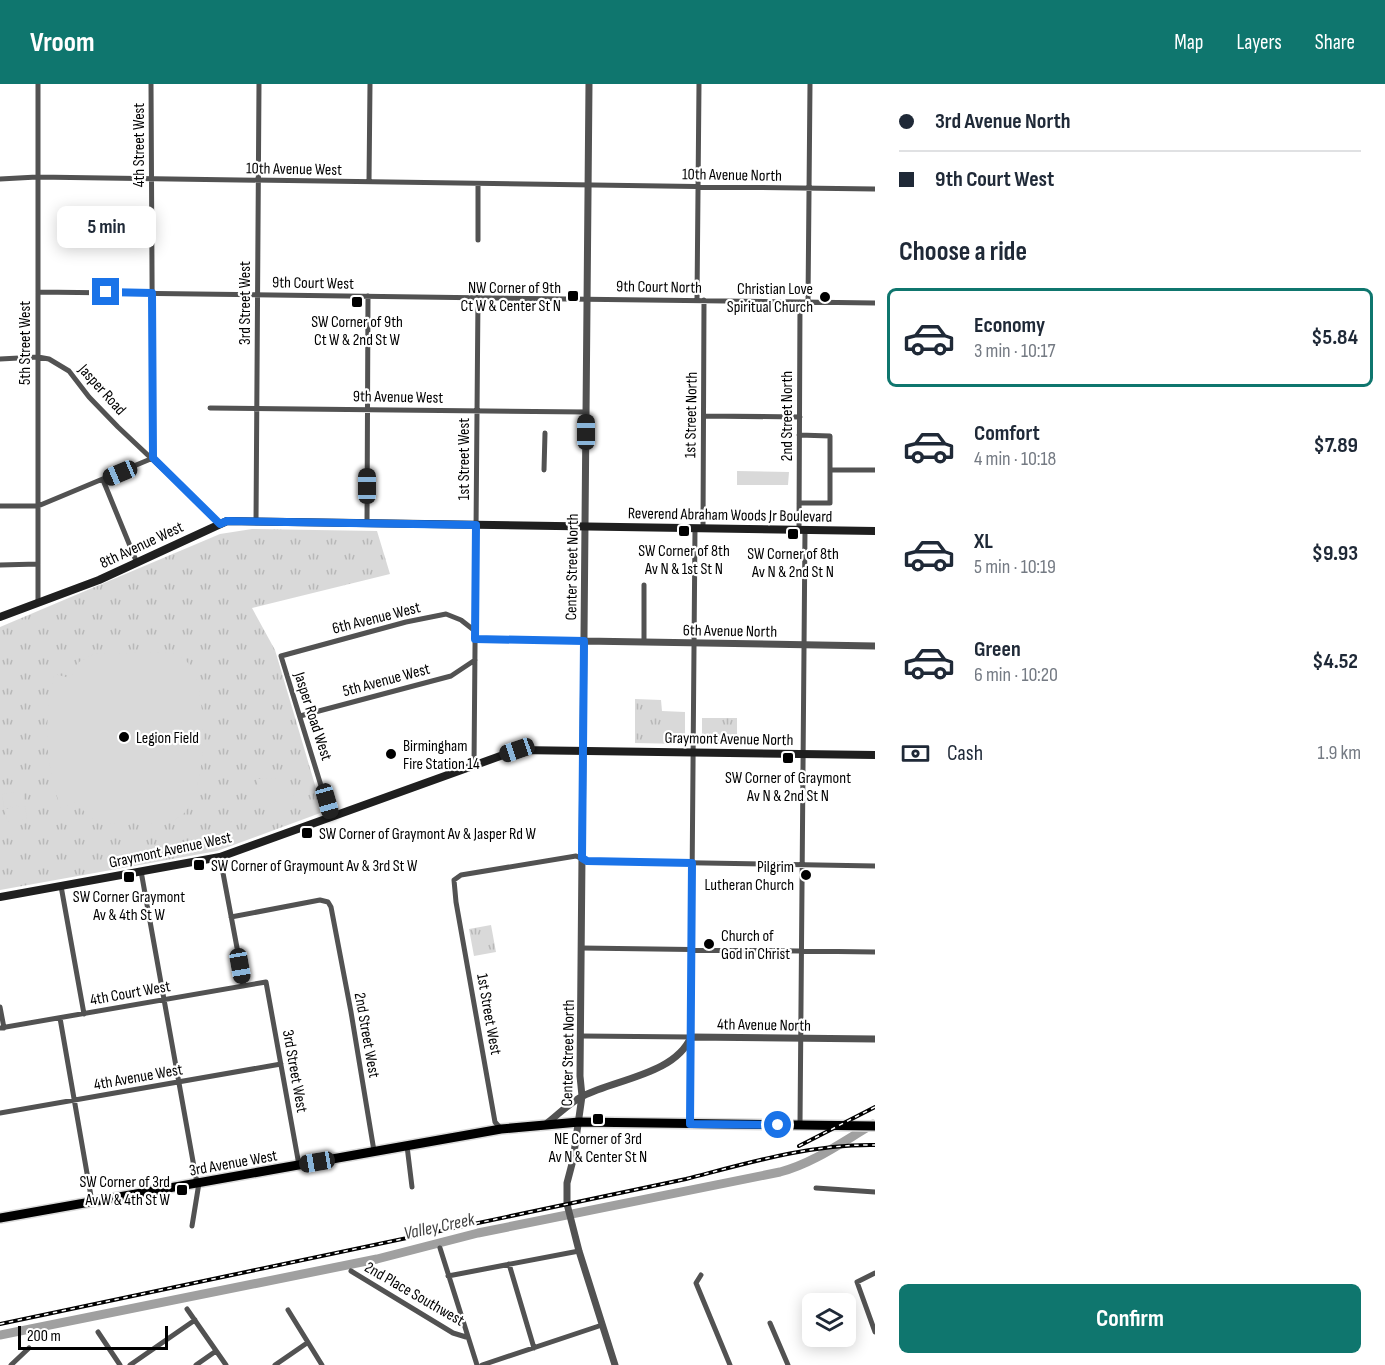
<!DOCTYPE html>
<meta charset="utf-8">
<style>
body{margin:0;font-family:"Sofia Sans Condensed",sans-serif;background:#f2f2f3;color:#1f2937;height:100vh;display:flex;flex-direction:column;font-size:22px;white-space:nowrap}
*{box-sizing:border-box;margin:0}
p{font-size:20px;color:#747a83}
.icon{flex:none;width:33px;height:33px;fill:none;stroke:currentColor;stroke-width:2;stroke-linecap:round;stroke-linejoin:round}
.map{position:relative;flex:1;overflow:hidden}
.panel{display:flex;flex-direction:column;background:#fff;width:510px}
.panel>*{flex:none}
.top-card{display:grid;align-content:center;height:132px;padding:0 24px;background:#fff}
.tools{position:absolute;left:802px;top:1209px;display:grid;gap:12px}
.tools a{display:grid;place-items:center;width:54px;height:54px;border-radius:9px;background:#fff;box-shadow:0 3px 15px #0003;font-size:30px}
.scale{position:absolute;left:18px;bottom:15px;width:150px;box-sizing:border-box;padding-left:6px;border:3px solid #000;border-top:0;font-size:16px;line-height:21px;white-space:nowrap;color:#000;-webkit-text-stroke:4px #fff;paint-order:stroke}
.end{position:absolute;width:27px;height:27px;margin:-14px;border:8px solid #1a73e8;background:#fff;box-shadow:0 0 0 3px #fff}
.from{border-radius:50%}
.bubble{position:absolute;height:42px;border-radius:9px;background:#fff;box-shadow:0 3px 15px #0003;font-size:20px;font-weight:700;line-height:42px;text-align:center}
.car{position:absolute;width:18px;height:36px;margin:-18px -9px;border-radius:8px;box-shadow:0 0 4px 2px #0007;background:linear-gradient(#222 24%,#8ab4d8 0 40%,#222 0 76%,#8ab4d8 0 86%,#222 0)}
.top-card b{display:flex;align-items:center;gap:21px;height:57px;font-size:22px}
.top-card b+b{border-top:2px solid #e0e1e3}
.top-card i{width:15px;height:15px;background:#1f2937}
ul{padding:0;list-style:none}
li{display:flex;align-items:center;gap:18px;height:99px;margin:0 12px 9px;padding:0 12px;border:3px solid transparent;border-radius:9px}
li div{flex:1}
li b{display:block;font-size:22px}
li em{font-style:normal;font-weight:700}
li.on{border-color:#0f766e}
li>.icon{width:54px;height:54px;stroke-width:1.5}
h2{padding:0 24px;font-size:27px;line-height:72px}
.pay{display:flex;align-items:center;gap:15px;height:66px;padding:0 24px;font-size:22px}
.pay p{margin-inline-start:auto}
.action{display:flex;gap:12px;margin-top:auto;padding:12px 24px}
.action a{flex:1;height:69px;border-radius:9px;background:#0f766e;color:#fff;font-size:24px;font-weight:700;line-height:69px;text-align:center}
header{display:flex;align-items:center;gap:36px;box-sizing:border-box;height:84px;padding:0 30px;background:#0f766e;color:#fff}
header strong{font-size:28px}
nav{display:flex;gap:33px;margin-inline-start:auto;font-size:21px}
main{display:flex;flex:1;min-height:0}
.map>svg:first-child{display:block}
.grass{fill:url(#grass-tufts)}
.pitch{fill:#d9d9d9}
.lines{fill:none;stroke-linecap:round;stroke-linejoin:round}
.river{stroke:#a0a0a0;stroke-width:9}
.primary-casing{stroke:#dbdbdb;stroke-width:12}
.minor{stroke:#525252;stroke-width:5}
.tertiary{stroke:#525252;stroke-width:7}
.secondary{stroke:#1f1f1f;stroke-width:8}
.primary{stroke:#000;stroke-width:9}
.rail-casing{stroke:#000;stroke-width:4}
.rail{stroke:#fff;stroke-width:1.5;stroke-dasharray:4.5;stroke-linecap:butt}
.route{stroke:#1a73e8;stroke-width:8}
.poi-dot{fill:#000;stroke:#fff;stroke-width:2}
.labels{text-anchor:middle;stroke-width:4.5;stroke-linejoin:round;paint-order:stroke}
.street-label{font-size:16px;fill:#000;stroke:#fff}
.poi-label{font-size:16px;fill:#000;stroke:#fff}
.water-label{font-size:18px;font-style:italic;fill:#414141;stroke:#fff}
</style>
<header>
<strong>Vroom</strong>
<nav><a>Map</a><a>Layers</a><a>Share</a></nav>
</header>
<main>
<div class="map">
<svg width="875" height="1281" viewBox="0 0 875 1281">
<defs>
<pattern id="grass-tufts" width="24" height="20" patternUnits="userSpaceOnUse" patternTransform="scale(1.5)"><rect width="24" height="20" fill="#d9d9d9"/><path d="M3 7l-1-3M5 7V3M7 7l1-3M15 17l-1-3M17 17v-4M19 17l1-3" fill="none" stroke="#b8b8b8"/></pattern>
</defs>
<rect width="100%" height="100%" fill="#fff"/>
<path class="grass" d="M 252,445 L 377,447 L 390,490 L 252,524 L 275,566 L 323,728 L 217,767 L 0,806 L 0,543 L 220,450 Z
M 635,615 L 661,616 L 662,627 L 685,628 L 685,660 L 635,659 Z
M 702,634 L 737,634 L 737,660 L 702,660 Z
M 491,841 L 496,868 L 474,872 L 469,845 Z"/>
<path class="pitch" d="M 737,387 L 789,388 L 788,401 L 737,401 Z
M 163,568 C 173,569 182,571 188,579 C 209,603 209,712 181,732 C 167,742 145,739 128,739 C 103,740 91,741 77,717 L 61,724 C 44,679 44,637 54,590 L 70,594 L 79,578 L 94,570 Z
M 280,694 L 280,709 L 293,708 L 294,723 L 270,723 L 270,709 L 258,709 L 258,695 Z
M 23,707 L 24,720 L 4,723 L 2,710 Z
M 25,722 L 27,735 L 7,738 L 5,725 Z"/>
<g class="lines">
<path class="river" d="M 0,1251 L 377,1175 L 478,1149 L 780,1088 C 814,1079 842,1058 873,1040"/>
<defs>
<path id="primary" d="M 0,1134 L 501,1045 L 579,1038 L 875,1042"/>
</defs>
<use href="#primary" class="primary-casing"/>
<path class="minor" d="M 38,0 L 38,519
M 0,95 L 37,93 L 875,105
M 369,98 L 370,0
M 478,156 L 478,100
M 38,208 L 875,219
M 697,216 L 699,0
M 808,218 L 810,0
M 0,275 L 38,273 L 49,275 L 69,287 L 89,313 L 118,343 L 220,439
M 210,324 L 586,328
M 704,332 L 800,333
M 544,386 L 545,349
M 830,386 L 875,386
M 103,396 L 137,479
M 799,419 L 830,419 L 830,352 L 799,351
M 0,422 L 38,422 L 153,374 L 151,0
M 256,438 L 259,0
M 367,440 L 368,212
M 703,445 L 704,216
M 799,446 L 800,218
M 0,481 L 38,480
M 644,501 L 644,558
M 475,555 L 584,557
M 300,632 L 451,592 L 475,576
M 474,681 L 478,213
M 331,734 L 281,572 L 406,538 L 446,530 L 461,536 L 475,547
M 220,773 L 244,901
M 141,787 L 196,1094 L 199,1099 L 192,1142
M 61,802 L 84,930
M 231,833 L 320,816 L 328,818 L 331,823 L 351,928 L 374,1067
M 581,864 L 875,868
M 0,923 L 4,944
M 60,934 L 92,1118
M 0,944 L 266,898 L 299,1081
M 581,952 L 691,953
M 0,1029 L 281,980
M 690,1040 L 695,445
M 800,1041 L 805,446
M 501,1045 L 495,1038 L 456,818 L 454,796 L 461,791 L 576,772 L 587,777 L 875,782
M 407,1062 L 412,1103
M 816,1104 L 875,1108
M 440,1164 L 477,1281
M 509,1180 L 534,1264
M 351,1187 L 453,1249 L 466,1253
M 875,1189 L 857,1198 L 875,1248
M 701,1191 L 696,1199 L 730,1281
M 448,1192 L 579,1167
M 187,1225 L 226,1281
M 288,1226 L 322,1281
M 770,1239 L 788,1281
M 98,1248 L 120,1281
M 11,1281 L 29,1264
M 130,1281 L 195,1236
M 196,1281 L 216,1267
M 275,1281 L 307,1259
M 482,1281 L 602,1241"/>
<path class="tertiary" d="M 589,0 L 580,992 L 582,1012 L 573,1076 L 567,1099 L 567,1120 L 579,1167 L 615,1281
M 584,557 L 875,562
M 546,1040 C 558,1031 570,1018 583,1012 C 617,995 675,990 691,953 L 875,955"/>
<path class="secondary" d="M 0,533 L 99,496 L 227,437 L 875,447
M 0,813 L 220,773 L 517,666 L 875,671"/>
<use href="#primary" class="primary"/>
<defs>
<path id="rail" d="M 799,1062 L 875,1023
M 0,1240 L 686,1095 C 748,1079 810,1060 875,1061"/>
</defs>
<use href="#rail" class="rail-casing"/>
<use href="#rail" class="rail"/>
</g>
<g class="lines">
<path class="route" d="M 106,208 L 152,209 L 153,374 L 220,440 L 227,437 L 476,441 L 475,555 L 584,557 L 582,774 L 587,777 L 692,779 L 690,1040 L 778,1041"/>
</g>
<g class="poi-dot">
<rect x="567" y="206" width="12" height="12" rx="3"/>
<circle cx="825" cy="213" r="6"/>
<rect x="351" y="212" width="12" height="12" rx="3"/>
<rect x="678" y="441" width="12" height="12" rx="3"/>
<rect x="787" y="444" width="12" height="12" rx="3"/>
<circle cx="124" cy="653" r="6"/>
<circle cx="391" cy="670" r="6"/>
<rect x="782" y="668" width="12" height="12" rx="3"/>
<rect x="301" y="743" width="12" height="12" rx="3"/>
<rect x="193" y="775" width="12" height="12" rx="3"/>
<circle cx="806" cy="791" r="6"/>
<rect x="123" y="787" width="12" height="12" rx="3"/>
<circle cx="709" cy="860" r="6"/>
<rect x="592" y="1029" width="12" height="12" rx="3"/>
<rect x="176" y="1100" width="12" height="12" rx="3"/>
</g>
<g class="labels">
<g class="street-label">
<text transform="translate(138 61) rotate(-90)" y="6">4th Street West</text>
<text transform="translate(294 84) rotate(1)" y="6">10th Avenue West</text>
<text transform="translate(732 90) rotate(1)" y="6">10th Avenue North</text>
<text transform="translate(313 198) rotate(1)" y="6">9th Court West</text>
<text transform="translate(659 202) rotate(1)" y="6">9th Court North</text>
<text transform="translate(244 219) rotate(-90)" y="6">3rd Street West</text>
<text transform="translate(24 259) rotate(-90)" y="6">5th Street West</text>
<text transform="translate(103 305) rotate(48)" y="6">Jasper Road</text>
<text transform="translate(398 312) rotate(1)" y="6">9th Avenue West</text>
<text transform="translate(690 331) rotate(-89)" y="6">1st Street North</text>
<text transform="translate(786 332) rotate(-90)" y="6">2nd Street North</text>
<text transform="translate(463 375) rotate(-90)" y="6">1st Street West</text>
<text transform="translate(730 430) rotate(1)" y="6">Reverend Abraham Woods Jr Boulevard</text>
<text transform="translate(141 460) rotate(-25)" y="6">8th Avenue West</text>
<text transform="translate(571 483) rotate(-89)" y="6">Center Street North</text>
<text transform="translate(376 533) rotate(-14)" y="6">6th Avenue West</text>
<text transform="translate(730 546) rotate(1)" y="6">6th Avenue North</text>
<text transform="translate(386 595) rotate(-15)" y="6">5th Avenue West</text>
<text transform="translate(314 632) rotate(72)" y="6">Jasper Road West</text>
<text transform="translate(729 654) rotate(1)" y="6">Graymont Avenue North</text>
<text transform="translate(170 765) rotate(-12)" y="6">Graymont Avenue West</text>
<text transform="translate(130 908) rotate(-10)" y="6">4th Court West</text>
<text transform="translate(490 930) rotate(80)" y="6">1st Street West</text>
<text transform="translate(764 940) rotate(1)" y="6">4th Avenue North</text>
<text transform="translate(368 951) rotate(80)" y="6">2nd Street West</text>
<text transform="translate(567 969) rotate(-89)" y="6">Center Street North</text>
<text transform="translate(296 987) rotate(80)" y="6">3rd Street West</text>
<text transform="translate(138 992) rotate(-10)" y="6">4th Avenue West</text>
<text transform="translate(233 1078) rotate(-10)" y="6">3rd Avenue West</text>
<text transform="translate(415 1209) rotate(30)" y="6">2nd Place Southwest</text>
</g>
<g class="poi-label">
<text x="561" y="209" text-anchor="end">NW Corner of 9th<tspan x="561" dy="18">Ct W &amp; Center St N</tspan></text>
<text x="813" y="210" text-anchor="end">Christian Love<tspan x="813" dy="18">Spiritual Church</tspan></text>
<text x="357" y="243">SW Corner of 9th<tspan x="357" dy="18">Ct W &amp; 2nd St W</tspan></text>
<text x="684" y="472">SW Corner of 8th<tspan x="684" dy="18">Av N &amp; 1st St N</tspan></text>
<text x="793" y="475">SW Corner of 8th<tspan x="793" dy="18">Av N &amp; 2nd St N</tspan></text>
<text x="136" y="659" text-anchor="start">Legion Field</text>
<text x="403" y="667" text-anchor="start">Birmingham<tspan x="403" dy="18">Fire Station 14</tspan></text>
<text x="788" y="699">SW Corner of Graymont<tspan x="788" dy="18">Av N &amp; 2nd St N</tspan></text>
<text x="319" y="755" text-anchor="start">SW Corner of Graymont Av &amp; Jasper Rd W</text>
<text x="211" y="787" text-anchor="start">SW Corner of Graymount Av &amp; 3rd St W</text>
<text x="794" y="788" text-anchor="end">Pilgrim<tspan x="794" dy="18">Lutheran Church</tspan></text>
<text x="129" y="818">SW Corner Graymont<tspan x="129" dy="18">Av &amp; 4th St W</tspan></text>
<text x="721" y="857" text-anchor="start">Church of<tspan x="721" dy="18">God in Christ</tspan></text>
<text x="598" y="1060">NE Corner of 3rd<tspan x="598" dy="18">Av N &amp; Center St N</tspan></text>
<text x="170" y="1103" text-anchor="end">SW Corner of 3rd<tspan x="170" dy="18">Av W &amp; 4th St W</tspan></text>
</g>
<g class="water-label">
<text transform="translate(439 1142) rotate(-12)" y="6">Valley Creek</text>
</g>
</g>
</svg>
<div class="tools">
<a><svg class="icon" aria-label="layers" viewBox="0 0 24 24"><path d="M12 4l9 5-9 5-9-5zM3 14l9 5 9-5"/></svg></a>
</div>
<div class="scale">200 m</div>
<i class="end from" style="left:778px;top:1041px"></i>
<i class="end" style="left:106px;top:208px"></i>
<div class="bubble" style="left:57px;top:122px;width:99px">5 min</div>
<i class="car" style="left:586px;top:348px;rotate:0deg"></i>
<i class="car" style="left:120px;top:389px;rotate:247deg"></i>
<i class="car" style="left:367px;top:402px;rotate:0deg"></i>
<i class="car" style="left:517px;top:666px;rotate:251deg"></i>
<i class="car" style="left:327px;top:717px;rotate:164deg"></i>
<i class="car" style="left:240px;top:882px;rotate:170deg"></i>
<i class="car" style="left:317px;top:1078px;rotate:260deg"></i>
</div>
<section class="panel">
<div class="top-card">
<b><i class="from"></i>3rd Avenue North</b>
<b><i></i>9th Court West</b>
</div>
<h2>Choose a ride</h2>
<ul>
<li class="on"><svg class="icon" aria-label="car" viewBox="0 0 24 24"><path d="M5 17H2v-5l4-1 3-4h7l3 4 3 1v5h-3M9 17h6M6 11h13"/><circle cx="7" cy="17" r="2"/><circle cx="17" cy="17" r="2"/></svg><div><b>Economy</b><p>3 min · 10:17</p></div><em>$5.84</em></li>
<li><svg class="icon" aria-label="car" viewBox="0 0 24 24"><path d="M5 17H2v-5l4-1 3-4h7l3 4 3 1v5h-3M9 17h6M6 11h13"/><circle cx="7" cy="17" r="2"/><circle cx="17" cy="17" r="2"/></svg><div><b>Comfort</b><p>4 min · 10:18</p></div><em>$7.89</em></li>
<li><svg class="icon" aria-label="car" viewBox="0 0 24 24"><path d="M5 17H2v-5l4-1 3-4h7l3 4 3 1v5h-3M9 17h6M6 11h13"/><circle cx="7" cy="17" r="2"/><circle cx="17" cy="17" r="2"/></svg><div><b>XL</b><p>5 min · 10:19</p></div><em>$9.93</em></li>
<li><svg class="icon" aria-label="car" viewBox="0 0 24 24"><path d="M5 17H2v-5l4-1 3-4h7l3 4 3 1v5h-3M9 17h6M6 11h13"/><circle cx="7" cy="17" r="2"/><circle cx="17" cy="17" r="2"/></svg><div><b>Green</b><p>6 min · 10:20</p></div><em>$4.52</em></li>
</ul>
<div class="pay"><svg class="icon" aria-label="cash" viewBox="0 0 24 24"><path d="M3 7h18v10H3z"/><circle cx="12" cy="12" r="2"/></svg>Cash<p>1.9 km</p></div>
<div class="action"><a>Confirm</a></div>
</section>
</main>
